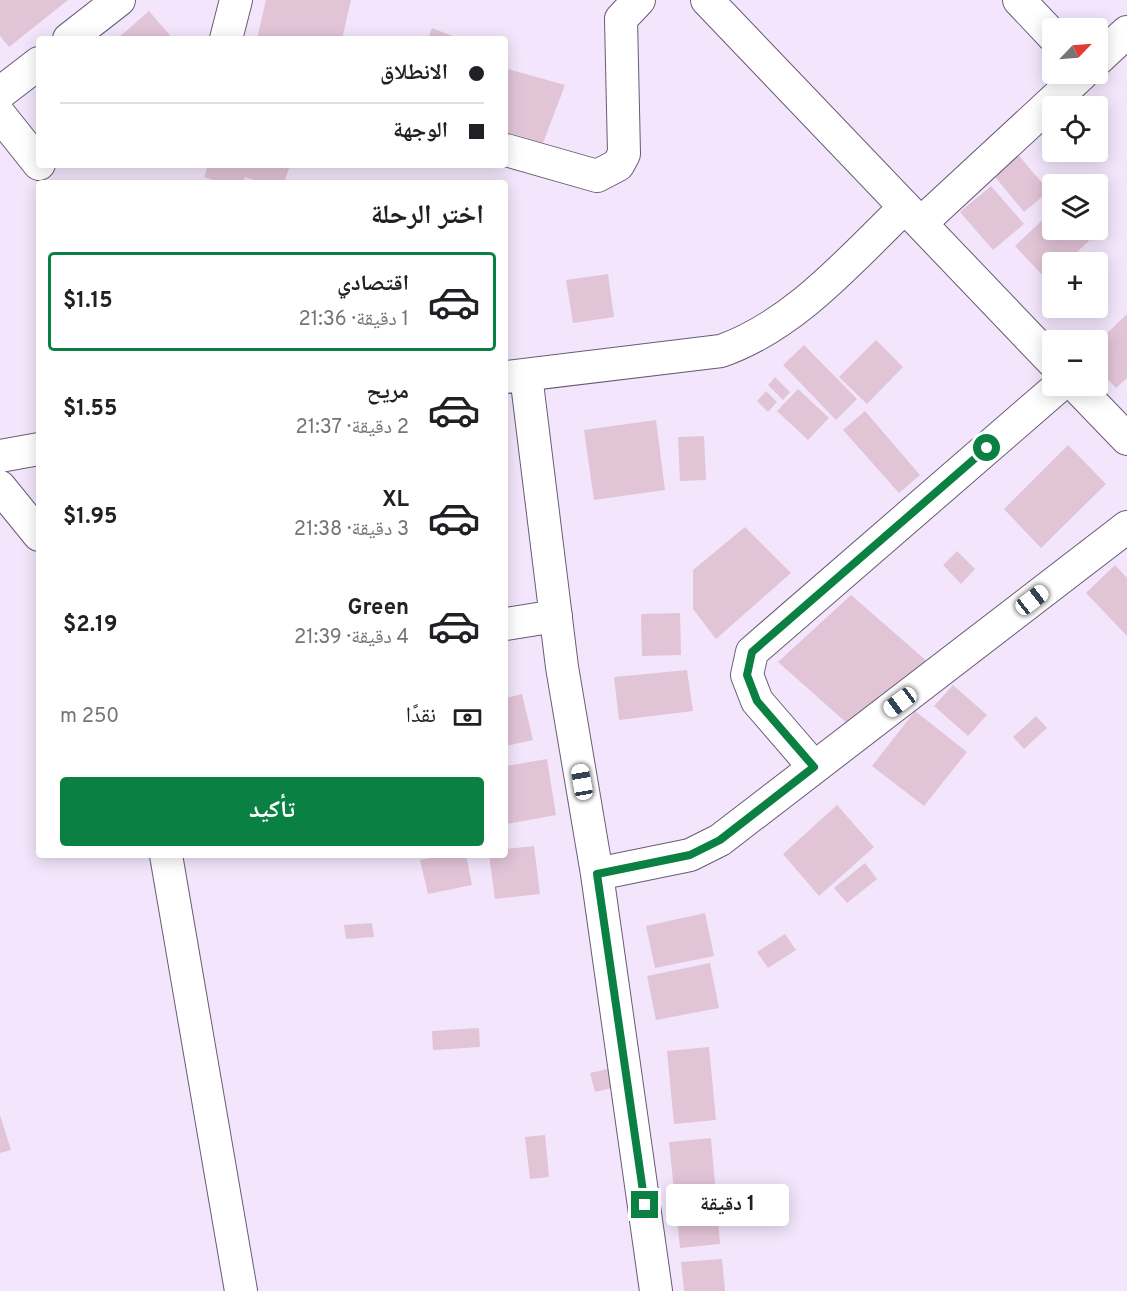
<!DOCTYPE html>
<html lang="ar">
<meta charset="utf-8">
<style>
body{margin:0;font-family:Overpass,"Noto Naskh Arabic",sans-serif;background:#f6f6f6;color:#202124;direction:rtl;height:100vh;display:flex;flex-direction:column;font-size:22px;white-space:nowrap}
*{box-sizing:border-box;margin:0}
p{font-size:20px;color:#757577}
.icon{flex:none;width:33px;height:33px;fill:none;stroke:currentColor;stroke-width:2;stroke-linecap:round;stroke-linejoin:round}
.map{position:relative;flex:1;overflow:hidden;direction:ltr}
.sheet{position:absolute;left:36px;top:180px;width:472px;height:678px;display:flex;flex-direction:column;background:#fff;border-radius:6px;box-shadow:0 3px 15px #0003;direction:rtl}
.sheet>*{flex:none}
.hud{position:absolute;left:36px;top:36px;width:472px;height:132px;border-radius:6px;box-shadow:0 3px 15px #0003;direction:rtl;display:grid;align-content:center;height:132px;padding:0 24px;background:#fff}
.needle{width:39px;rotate:65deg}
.fabs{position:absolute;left:1042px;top:18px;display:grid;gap:12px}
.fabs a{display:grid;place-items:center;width:66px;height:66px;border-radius:6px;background:#fff;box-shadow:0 3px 15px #0003;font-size:30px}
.end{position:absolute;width:27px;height:27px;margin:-14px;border:8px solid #0b8043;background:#fff;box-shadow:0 0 0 3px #fff}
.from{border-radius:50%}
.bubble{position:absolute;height:42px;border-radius:6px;background:#fff;box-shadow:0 3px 15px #0003;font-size:20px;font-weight:700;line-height:42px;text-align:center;direction:rtl}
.car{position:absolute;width:18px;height:36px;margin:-18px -9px;border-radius:8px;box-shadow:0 0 4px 2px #0007;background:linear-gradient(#fff 24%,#345 0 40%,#fff 0 76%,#345 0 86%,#fff 0)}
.hud b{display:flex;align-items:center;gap:21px;height:57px;font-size:22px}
.hud b+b{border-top:2px solid #e0e0e0}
.hud i{width:15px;height:15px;background:#202124}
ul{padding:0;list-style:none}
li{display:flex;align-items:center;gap:18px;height:99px;margin:0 12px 9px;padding:0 12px;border:3px solid transparent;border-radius:6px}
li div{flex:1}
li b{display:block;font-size:22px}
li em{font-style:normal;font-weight:700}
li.selected{border-color:#0b8043}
li>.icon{width:54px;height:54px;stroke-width:1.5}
h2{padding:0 24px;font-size:27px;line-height:72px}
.pay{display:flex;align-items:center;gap:15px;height:66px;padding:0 24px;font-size:22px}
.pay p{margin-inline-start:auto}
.action{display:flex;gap:12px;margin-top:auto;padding:12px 24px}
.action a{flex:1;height:69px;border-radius:6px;background:#0b8043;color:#fff;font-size:24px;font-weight:700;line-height:69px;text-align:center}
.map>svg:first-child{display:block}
.building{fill:#e2c4d7}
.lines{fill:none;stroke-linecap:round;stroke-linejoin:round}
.street-casing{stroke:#695b73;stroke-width:34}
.street{stroke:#fff;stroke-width:32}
.route{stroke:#0b8043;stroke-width:8}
</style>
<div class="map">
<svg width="1127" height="1291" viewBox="0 0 1127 1291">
<rect width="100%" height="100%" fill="#f3e6fc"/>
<path class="building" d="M 0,0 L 68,0 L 9,47 L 0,36 Z
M 266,0 L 351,0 L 342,39 L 257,39 Z
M 149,11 L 173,39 L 117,39 Z
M 432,28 L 460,39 L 428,39 Z
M 508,69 L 565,85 L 543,143 L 506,132 L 506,78 Z
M 1015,151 L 1049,191 L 1024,212 L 991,172 Z
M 208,165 L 290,165 L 284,183 L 263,183 L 245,177 L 243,183 L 221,183 L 204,177 Z
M 991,186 L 1024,224 L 993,250 L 960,212 Z
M 1053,210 L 1053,230 L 1079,230 L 1089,241 L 1066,262 L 1053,262 L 1053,275 L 1047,280 L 1015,246 Z
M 608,274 L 614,317 L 573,323 L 566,280 Z
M 1127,314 L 1127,378 L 1116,388 L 1098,369 L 1098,342 Z
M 876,340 L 903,367 L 867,404 L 839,377 Z
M 804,345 L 857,399 L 836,420 L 783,365 Z
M 775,377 L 790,392 L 783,400 L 768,385 Z
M 798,389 L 829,418 L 808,440 L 777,411 Z
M 766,391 L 777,402 L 768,412 L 757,401 Z
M 865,411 L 920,475 L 899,493 L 843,430 Z
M 656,420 L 665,490 L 594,500 L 584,430 Z
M 704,436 L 706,480 L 680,481 L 678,437 Z
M 1068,445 L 1106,484 L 1041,548 L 1004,509 Z
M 745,527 L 791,573 L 716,639 L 693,609 L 693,570 Z
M 957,551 L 975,569 L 961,584 L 943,565 Z
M 1115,565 L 1127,578 L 1127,636 L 1086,593 Z
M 851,595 L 929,663 L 849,725 L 778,662 Z
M 680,613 L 681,655 L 642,656 L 641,614 Z
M 687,670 L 693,711 L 619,720 L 614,677 Z
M 953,685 L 987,715 L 968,736 L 934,706 Z
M 522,694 L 533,740 L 506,746 L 506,698 Z
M 915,711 L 967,752 L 924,806 L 872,766 Z
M 1036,716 L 1047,728 L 1024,749 L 1013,737 Z
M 547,759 L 556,815 L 506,824 L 506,766 Z
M 837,805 L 874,847 L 819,896 L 783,854 Z
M 534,846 L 540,894 L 495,899 L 489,855 L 506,855 L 506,849 Z
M 445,855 L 466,855 L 472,885 L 428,894 L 420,860 Z
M 865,863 L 877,879 L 847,903 L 834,888 Z
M 705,913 L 714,956 L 655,968 L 646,926 Z
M 372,923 L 374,937 L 346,939 L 344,925 Z
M 785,934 L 796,950 L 768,968 L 757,952 Z
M 710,963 L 719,1008 L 656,1020 L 647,976 Z
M 479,1028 L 480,1047 L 433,1050 L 432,1031 Z
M 709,1047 L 716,1120 L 674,1124 L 667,1051 Z
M 612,1068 L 616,1087 L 595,1092 L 590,1073 Z
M 0,1115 L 11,1150 L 0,1153 Z
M 545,1135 L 549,1177 L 530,1179 L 525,1137 Z
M 711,1138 L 720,1244 L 680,1248 L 669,1142 Z
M 722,1259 L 725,1291 L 684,1291 L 681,1262 Z"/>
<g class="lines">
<defs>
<path id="street" d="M 707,0 L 1053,362
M 1019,0 L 1053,36
M 69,39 L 119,0
M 226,39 L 236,0
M 1098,59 L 1127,32
M 0,93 L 39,63
M 0,115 L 39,164
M 506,150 L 597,176 L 618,165 L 624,154 L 621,19 L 639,0
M 921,223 L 1082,74
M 526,375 L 562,667 L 597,874 L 656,1291
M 506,377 L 721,351 C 795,325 850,260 905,207
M 1076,386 L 1127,439
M 0,456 L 39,449
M 0,487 L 39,535
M 506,624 L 556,616
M 814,767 L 757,701 L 747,675 L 752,652 L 1059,386
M 166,855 L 241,1291
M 597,874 L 690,855 L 720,840 L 1127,527"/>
</defs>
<use href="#street" class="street-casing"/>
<use href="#street" class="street"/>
</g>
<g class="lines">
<path class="route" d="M 645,1205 L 597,874 L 690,855 L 720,840 L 814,767 L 757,701 L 747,675 L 752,652 L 987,448"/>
</g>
</svg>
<div class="fabs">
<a><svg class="needle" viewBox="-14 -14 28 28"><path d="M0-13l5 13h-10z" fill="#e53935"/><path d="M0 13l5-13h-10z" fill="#757577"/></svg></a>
<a><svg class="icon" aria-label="locate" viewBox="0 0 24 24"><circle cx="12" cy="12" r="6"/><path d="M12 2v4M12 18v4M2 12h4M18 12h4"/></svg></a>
<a><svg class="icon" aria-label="layers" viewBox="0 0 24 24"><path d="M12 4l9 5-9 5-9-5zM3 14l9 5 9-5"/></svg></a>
<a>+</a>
<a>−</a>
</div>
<i class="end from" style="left:987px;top:448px"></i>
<i class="end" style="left:645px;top:1205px"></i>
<div class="bubble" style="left:666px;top:1184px;width:123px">1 دقيقة</div>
<i class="car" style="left:1032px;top:600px;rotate:52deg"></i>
<i class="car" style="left:900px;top:702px;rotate:233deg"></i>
<i class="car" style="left:582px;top:782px;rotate:350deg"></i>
<div class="hud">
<b><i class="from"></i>الانطلاق</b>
<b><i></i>الوجهة</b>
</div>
<section class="sheet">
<h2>اختر الرحلة</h2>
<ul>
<li class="selected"><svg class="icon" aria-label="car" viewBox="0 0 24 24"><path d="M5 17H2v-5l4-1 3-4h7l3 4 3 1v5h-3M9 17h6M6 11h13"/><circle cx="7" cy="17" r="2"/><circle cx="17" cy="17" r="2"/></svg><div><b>اقتصادي</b><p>1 دقيقة · 21:36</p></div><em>$1.15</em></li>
<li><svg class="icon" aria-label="car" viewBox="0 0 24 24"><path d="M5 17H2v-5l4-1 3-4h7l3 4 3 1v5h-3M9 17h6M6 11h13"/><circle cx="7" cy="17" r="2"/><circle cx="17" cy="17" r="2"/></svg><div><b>مريح</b><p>2 دقيقة · 21:37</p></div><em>$1.55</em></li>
<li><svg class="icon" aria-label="car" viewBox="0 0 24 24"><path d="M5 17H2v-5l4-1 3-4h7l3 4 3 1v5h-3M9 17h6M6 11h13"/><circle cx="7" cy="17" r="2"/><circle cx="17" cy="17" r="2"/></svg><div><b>XL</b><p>3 دقيقة · 21:38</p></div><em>$1.95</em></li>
<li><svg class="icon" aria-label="car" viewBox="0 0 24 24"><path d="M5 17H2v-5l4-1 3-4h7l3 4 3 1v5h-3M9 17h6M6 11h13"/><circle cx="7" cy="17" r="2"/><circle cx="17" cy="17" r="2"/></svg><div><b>Green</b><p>4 دقيقة · 21:39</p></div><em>$2.19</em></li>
</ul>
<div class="pay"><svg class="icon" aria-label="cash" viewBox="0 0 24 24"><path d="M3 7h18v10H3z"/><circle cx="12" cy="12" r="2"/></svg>نقدًا<p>250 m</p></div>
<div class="action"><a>تأكيد</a></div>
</section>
</div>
